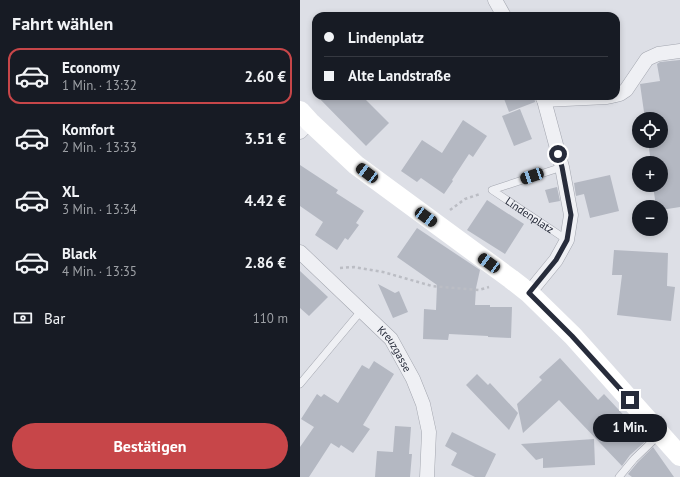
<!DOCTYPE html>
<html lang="de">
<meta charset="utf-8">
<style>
body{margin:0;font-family:"PT Sans",sans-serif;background:#20242c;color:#f1f3f6;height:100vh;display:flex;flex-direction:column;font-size:15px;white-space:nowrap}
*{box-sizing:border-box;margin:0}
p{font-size:13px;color:#9ea1a6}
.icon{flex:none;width:22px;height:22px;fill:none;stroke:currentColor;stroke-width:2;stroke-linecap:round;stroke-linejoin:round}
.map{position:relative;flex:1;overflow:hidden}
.panel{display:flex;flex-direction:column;background:#171b24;width:300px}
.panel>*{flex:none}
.guide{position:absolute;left:12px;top:12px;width:308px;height:88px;border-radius:12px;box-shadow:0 2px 6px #0003;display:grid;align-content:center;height:88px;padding:0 12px;background:#171b24}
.fabs{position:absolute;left:332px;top:112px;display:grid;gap:8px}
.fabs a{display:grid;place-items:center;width:36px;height:36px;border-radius:50%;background:#171b24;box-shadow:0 2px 6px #0003;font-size:20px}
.end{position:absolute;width:18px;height:18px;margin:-9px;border:5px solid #272c3b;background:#fff;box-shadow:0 0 0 2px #fff}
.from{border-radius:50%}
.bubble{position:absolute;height:28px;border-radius:14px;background:#171b24;box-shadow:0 2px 6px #0003;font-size:13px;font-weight:700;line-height:28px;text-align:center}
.car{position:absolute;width:12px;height:24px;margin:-12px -6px;border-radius:5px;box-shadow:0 0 3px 1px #0007;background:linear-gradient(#222 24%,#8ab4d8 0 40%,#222 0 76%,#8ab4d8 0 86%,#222 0)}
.guide b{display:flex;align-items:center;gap:14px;height:38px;font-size:15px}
.guide b+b{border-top:1px solid #363941}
.guide i{width:10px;height:10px;background:#f1f3f6}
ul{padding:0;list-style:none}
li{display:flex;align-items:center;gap:12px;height:56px;margin:0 8px 6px;padding:0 4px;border:2px solid transparent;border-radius:12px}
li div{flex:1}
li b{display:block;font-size:15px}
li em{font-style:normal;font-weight:700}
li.active{border-color:#c74649}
li>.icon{width:36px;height:36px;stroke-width:1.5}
h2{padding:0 12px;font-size:18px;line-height:48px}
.pay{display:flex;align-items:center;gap:10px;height:44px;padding:0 12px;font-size:15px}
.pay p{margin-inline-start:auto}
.cta{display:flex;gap:8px;margin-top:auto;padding:8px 12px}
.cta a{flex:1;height:46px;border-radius:24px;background:#c74649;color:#fff;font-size:16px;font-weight:700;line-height:46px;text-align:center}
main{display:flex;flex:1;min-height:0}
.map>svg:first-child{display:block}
.building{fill:#b4b8c2}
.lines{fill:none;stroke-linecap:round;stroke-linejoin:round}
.lane-casing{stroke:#a3a6af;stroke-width:8}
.street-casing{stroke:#a3a6af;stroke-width:15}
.path{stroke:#bbbdc4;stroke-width:2.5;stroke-dasharray:3 3;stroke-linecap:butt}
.lane{stroke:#eff0f4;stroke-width:7}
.street{stroke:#eff0f4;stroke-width:14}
.secondary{stroke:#fff;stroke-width:20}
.route{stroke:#272c3b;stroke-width:5}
.labels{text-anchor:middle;stroke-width:4;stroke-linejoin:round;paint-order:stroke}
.street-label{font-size:11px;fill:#272c3b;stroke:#eceef4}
</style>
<main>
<section class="panel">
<h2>Fahrt wählen</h2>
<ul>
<li class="active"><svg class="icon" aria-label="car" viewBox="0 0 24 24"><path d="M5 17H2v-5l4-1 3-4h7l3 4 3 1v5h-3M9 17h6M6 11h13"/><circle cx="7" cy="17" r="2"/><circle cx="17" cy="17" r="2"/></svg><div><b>Economy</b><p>1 Min. · 13:32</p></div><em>2.60 €</em></li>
<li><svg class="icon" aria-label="car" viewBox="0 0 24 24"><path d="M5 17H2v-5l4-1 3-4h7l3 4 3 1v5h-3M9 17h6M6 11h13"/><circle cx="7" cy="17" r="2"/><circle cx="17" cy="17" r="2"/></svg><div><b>Komfort</b><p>2 Min. · 13:33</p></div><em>3.51 €</em></li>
<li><svg class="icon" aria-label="car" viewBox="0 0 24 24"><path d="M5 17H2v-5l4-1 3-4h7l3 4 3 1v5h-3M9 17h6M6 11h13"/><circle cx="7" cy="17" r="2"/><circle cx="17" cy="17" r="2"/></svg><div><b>XL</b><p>3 Min. · 13:34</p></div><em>4.42 €</em></li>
<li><svg class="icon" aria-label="car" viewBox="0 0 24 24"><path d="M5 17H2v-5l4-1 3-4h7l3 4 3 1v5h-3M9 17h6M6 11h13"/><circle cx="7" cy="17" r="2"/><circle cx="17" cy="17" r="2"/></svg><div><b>Black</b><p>4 Min. · 13:35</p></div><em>2.86 €</em></li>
</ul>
<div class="pay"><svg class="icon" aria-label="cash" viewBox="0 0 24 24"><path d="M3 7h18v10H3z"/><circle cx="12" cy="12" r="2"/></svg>Bar<p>110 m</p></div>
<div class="cta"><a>Bestätigen</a></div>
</section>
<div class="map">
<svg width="380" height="477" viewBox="0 0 380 477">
<rect width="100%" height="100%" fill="#dddfe6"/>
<path class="building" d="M 380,60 L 380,207 L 361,210 L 361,207 L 356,207 L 353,185 L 361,185 L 361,163 L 351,163 L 348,141 L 361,141 L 361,119 L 345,119 L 340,84 L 360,81 L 357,64 L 360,62 Z
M 17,96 L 62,96 L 89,123 L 66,146 Z
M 203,96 L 234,96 L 235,102 L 209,112 Z
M 220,109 L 232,139 L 214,146 L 202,116 Z
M 163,120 L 187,136 L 173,157 L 169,154 L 152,180 L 153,181 L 144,194 L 121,178 L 117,182 L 101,171 L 122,140 L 142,153 Z
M 0,165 L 38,190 L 36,193 L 64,211 L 56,223 L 59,225 L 48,240 L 45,238 L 37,250 L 15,235 L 23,222 L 0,206 Z
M 310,175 L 319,211 L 290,218 L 284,194 L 276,196 L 274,183 Z
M 257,187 L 260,201 L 249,203 L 245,190 Z
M 187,200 L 224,224 L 205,254 L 167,230 Z
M 117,228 L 180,270 L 176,288 L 175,305 L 190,305 L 190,307 L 212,307 L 211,338 L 188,337 L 188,336 L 149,334 L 148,340 L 123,339 L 124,309 L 136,310 L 137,285 L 97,257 Z
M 314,250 L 368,253 L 367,286 L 375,287 L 371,321 L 317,315 L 322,275 L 312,275 Z
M 0,271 L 28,297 L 9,316 L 0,308 Z
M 78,284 L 95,293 L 99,291 L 108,312 L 93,318 Z
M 260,358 L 298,400 L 304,394 L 347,440 L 330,455 L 322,466 L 259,400 L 223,433 L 217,404 L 242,380 L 239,377 Z
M 74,361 L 94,374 L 63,425 L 70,429 L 53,453 L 41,445 L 39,448 L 31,443 L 9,477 L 0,477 L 0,447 L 14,427 L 1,419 L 17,394 L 21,397 L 24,394 L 38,403 L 62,365 L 69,369 Z
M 177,374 L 188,385 L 190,383 L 218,413 L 209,430 L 166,385 Z
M 95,426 L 111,427 L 109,454 L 112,454 L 110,477 L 75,477 L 77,451 L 93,452 Z
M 152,432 L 196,454 L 185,477 L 175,477 L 151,465 L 157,453 L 145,446 Z
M 294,439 L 295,465 L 243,468 L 243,458 L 236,460 L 221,444 Z
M 353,447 L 374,477 L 332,477 L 328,474 L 338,462 Z"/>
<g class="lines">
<defs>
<g id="lane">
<path id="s1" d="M 262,167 L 192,190 L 267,240"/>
<path d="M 0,384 L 61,311"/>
<path d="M 319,477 L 334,459 L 359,435"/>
</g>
<g id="street">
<path d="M 195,0 L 204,16"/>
<path d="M 316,95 L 320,94 L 326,90 L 347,59 L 358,54 L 380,51"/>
<path d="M 244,100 L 307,97 L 312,96"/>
<path d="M 0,132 L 10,122"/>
<path id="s2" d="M 0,252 L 91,339 L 113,379 L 123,404 L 129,432 L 127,477"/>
<path d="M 229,293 L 256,260 L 267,240 L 271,215 L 262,167 L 244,100 L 242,96"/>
</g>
</defs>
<use href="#lane" class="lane-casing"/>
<use href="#street" class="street-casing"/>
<path class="path" d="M 150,210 L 165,199 L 180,194
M 40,268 L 54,267 L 83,272 L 132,286 L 179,290 L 189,287"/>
<use href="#lane" class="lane"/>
<use href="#street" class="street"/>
<path class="secondary" d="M 0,111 L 10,122 L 56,165 L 211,279 L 229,293 L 273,336 L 380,456"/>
</g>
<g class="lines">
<path class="route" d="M 258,154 L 262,167 L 271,215 L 267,240 L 256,260 L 229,293 L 272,336 L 330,400"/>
</g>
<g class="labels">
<g class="street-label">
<text dy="4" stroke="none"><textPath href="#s1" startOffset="119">Lindenplatz</textPath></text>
<text dy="4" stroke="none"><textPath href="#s2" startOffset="136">Kreuzgasse</textPath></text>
</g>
</g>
</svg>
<div class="fabs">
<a><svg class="icon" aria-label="locate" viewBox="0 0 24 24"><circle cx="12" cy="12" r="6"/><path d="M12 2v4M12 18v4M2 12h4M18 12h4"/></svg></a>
<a>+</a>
<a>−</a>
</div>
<i class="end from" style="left:258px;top:154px"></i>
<i class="end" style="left:330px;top:400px"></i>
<div class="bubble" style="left:293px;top:414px;width:74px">1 Min.</div>
<i class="car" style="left:67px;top:173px;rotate:307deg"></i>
<i class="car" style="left:232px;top:176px;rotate:251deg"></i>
<i class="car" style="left:126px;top:217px;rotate:126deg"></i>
<i class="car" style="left:189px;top:263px;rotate:306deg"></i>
<div class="guide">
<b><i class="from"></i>Lindenplatz</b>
<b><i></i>Alte Landstraße</b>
</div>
</div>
</main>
